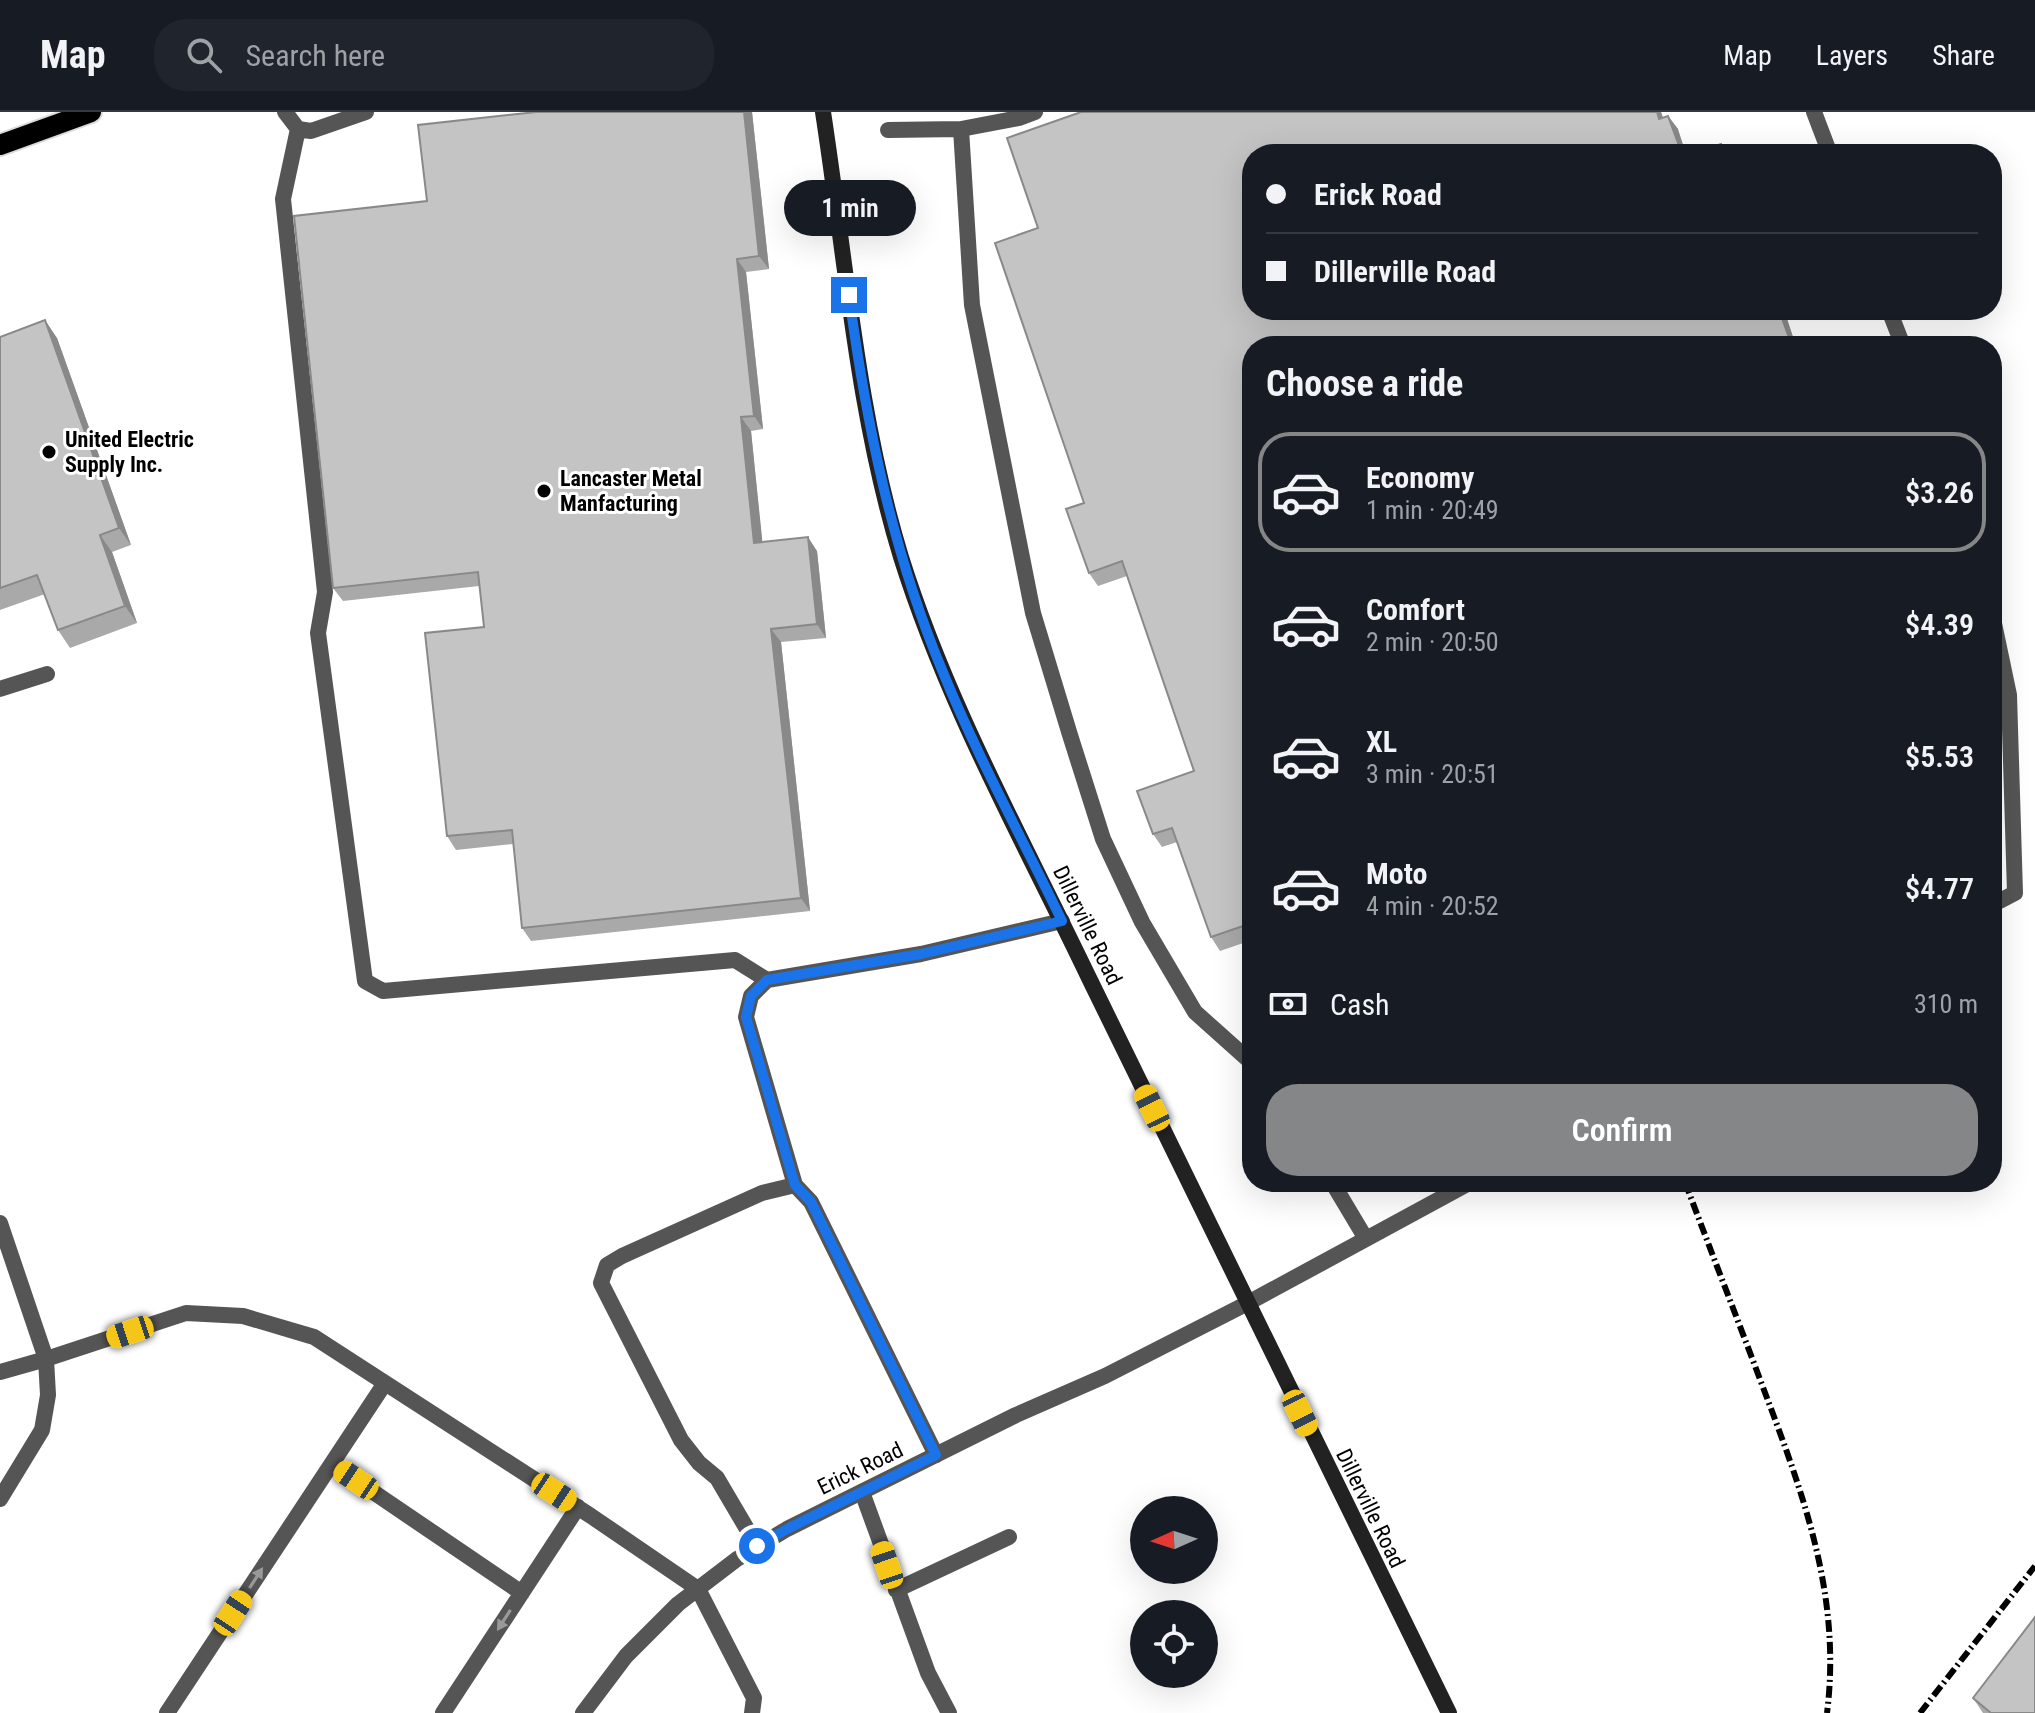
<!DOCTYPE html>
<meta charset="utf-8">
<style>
body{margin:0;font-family:"Roboto Condensed",sans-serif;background:#20242c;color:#f1f3f6;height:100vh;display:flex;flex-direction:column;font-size:30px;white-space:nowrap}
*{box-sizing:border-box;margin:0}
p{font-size:26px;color:#9ea1a6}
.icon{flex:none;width:44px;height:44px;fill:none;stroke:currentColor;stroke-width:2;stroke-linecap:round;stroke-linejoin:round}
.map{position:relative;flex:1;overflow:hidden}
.details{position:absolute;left:1242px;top:224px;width:760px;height:856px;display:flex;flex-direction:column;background:#171b24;border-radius:32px;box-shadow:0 8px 32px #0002}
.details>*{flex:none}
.top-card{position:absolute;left:1242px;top:32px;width:760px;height:176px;border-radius:32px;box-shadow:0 8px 32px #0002;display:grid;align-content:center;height:176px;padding:0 24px;background:#171b24}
.needle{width:52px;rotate:267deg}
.controls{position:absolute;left:1130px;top:1384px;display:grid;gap:16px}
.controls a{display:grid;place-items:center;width:88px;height:88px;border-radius:50%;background:#171b24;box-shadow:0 8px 32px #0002;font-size:40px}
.end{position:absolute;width:36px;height:36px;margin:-18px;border:10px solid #1a73e8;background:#fff;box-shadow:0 0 0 4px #fff}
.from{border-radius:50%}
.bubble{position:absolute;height:56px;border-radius:28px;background:#171b24;box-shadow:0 8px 32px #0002;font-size:26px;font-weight:600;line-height:56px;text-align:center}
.car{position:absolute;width:24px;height:48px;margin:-24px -12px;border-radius:10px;box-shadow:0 0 6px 2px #0007;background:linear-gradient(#f5c518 24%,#345 0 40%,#f5c518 0 76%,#345 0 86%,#f5c518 0)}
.top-card b{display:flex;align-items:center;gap:28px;height:76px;font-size:30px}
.top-card b+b{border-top:2px solid #363941}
.top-card i{width:20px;height:20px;background:#f1f3f6}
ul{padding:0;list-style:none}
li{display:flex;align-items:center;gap:24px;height:120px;margin:0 16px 12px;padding:0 8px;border:4px solid transparent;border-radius:32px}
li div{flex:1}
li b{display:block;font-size:30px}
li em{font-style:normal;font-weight:600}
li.current{border-color:#858687}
li>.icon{width:72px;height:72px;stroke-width:1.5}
h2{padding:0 24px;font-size:36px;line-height:96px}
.pay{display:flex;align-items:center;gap:20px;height:88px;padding:0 24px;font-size:30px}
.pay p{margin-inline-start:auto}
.action{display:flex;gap:16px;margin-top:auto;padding:16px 24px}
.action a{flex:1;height:92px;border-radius:32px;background:#858687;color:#fff;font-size:32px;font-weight:600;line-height:92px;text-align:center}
header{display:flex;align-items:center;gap:48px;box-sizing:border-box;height:112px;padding:0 40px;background:#171b24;border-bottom:2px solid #363941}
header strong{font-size:38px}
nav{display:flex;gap:44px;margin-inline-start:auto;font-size:28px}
.search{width:560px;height:72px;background:#20242c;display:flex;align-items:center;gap:20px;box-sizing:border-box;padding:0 28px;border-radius:32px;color:#9ea1a6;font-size:30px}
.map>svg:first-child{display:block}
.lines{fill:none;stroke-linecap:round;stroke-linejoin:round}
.primary-casing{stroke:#dbdbdb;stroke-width:24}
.lane{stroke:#555;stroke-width:16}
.street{stroke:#555;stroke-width:16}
.secondary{stroke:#222;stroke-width:16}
.primary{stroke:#000;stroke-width:20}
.rail{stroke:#000;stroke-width:6;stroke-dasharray:12 4 2 4;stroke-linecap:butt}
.wall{fill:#a9a9a9}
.shaded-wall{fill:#898989}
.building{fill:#c4c4c4;stroke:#898989;stroke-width:2}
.oneway{fill:#999}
.route{stroke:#1a73e8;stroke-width:10}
.poi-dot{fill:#000;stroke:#fff;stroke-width:3}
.labels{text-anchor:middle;stroke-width:6;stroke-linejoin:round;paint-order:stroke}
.poi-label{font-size:22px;font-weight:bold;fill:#000;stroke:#fff;text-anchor:start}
.street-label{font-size:22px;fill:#000;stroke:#fff}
</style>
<header>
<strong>Map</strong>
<div class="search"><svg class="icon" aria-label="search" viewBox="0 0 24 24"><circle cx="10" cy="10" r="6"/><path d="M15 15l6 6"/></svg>Search here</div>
<nav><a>Map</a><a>Layers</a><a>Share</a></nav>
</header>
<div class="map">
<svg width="2035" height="1601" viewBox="0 0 2035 1601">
<rect width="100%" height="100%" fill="#fff"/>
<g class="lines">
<defs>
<path id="primary" d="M 0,33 L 91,0"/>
</defs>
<use href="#primary" class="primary-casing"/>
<path class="lane" d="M 285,0 L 298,17 L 311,19 L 366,0
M 1814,0 L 1830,42
M 298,17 L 283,87 L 325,480 L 318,521 L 365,869 L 383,879 L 735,848 L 767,868
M 961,17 L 1019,6 L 1035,0
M 888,18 L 961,17 L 972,193 L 1033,501 L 1070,623 L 1103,727 L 1142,810 L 1195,900 L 1252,951
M 1889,198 L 1903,234
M 1992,502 L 2009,583 L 2015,781 L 1992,793
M 0,577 L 47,562
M 795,1073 L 746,905 L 751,884 L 767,868 L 921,842 L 1062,809
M 0,1111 L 46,1247 L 186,1201 L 243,1204 L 314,1225 L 591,1404 L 698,1477 L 754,1586 L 752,1601
M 1366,1127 L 1471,1070
M 1246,1192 L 1366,1127 L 1332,1070
M 0,1260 L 46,1247 L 48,1283 L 42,1318 L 0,1387
M 332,1352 L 522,1481
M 862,1380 L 928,1561 L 949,1601
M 757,1434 L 717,1366 L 699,1351 L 681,1328 L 601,1171 L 607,1153 L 622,1144 L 762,1081 L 795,1073 L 811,1090 L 936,1343
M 896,1478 L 1009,1425
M 167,1601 L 385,1271
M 443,1601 L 578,1395"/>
<path class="street" d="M 583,1601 L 626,1544 L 678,1492 L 737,1447 L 787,1417 L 1016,1303 L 1105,1264 L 1246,1192"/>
<path class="secondary" d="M 823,0 C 846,149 857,301 901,445 C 947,592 1023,728 1089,866 C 1207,1112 1327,1357 1449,1601"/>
<use href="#primary" class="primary"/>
<path class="rail" d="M 1685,1070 C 1710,1137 1736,1203 1761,1270 C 1802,1379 1842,1482 1827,1601
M 1920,1601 L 2035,1454"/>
</g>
<path class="wall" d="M 752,0 L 769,157 L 746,160 L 763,317 L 751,319 L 762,430 L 817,439 L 826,526 L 781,530 L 810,799 L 531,829 L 522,816 L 513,732 L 456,738 L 447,724 L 484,515 L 479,474 L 343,489 L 333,476 L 427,89 Z
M 1081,0 L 1661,0 L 1663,6 L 1668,4 L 1678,17 L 1252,198 L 1784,198 L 1796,234 L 1252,234 L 1252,828 L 1220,839 L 1211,825 L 1177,730 L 1162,735 L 1153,722 L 1194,659 L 1127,464 L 1098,474 L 1089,461 L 1084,391 Z
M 0,225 L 57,226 L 131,433 L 112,440 L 137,511 L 70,536 L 58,518 L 45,482 L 0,498 Z
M 1973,1586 L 2035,1601 L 1983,1601 Z"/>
<path class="shaded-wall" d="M 744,0 L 752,0 L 769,157 L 759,144 Z
M 1657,0 L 1661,0 L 1668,21 L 1659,7 Z
M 1668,4 L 1678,17 L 1686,42 L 1682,42 Z
M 737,147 L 746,160 L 763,317 L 754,304 Z
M 1779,198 L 1784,198 L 1796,234 L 1792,234 Z
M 45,208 L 57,226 L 131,433 L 119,416 Z
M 741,305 L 751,319 L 764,445 L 754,431 Z
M 100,423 L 112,440 L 137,511 L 125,494 Z
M 808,425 L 817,439 L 826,526 L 817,512 Z
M 771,517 L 781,530 L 810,799 L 801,786 Z"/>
<path class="building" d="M 536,0 L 744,0 L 759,144 L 737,147 L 754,304 L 741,305 L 754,431 L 808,425 L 817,512 L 771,517 L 801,786 L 522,816 L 512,718 L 447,724 L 425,521 L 484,515 L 478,460 L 333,476 L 294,104 L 427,89 L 418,13 Z
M 1081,0 L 1657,0 L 1659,7 L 1668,4 L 1682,42 L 1252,42 L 1252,198 L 1779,198 L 1792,234 L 1252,234 L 1252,811 L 1211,825 L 1172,716 L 1153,722 L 1137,679 L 1194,659 L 1122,449 L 1089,461 L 1066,397 L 1084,391 L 995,131 L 1038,116 L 1007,26 Z
M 1721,32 L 1724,42 L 1691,42 Z
M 45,208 L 119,416 L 100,423 L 125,494 L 58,518 L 37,463 L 0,476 L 0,225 Z
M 2035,1505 L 2035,1601 L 1991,1601 L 1973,1586 Z"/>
<defs><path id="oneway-solid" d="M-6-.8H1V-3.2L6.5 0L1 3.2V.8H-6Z" transform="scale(2)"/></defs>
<g class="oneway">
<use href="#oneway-solid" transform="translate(256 1466) rotate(-57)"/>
<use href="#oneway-solid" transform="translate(504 1508) rotate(123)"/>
</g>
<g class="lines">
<path class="route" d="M 757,1434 L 787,1417 L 936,1343 L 811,1090 L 795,1073 L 746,905 L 751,884 L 767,868 L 921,842 L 1062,809 C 1022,726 977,644 942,558 C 892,438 866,311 849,183"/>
</g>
<g class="poi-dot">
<circle cx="49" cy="340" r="8"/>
<circle cx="544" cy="379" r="8"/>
</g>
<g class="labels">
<g class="poi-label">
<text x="65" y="335">United Electric<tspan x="65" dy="25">Supply Inc.</tspan></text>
<text x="560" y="374">Lancaster Metal<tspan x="560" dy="25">Manfacturing</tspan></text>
</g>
<g class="street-label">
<text transform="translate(1088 813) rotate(64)" y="8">Dillerville Road</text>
<text transform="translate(860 1356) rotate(-26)" y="8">Erick Road</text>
<text transform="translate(1371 1396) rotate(64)" y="8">Dillerville Road</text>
</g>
</g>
</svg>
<div class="controls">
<a><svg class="needle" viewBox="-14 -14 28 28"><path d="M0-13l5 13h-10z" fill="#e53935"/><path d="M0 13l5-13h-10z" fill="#9ea1a6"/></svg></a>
<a><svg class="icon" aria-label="locate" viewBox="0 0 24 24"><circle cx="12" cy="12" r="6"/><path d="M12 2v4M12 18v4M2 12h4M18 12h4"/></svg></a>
</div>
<i class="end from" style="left:757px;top:1434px"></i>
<i class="end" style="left:849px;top:183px"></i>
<div class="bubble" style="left:784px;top:68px;width:132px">1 min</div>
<i class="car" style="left:1152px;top:996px;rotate:334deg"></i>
<i class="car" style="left:130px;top:1220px;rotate:252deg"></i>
<i class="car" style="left:1300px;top:1301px;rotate:154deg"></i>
<i class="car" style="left:356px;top:1368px;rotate:304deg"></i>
<i class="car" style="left:554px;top:1380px;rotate:123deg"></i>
<i class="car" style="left:887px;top:1453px;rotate:341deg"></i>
<i class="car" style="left:233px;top:1501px;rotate:33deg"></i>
<div class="top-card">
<b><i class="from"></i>Erick Road</b>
<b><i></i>Dillerville Road</b>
</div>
<section class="details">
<h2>Choose a ride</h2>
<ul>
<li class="current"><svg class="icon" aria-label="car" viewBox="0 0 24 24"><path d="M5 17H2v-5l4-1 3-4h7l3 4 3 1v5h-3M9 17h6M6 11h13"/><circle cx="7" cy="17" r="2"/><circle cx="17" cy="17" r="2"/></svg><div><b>Economy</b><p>1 min · 20:49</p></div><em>$3.26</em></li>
<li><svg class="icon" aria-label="car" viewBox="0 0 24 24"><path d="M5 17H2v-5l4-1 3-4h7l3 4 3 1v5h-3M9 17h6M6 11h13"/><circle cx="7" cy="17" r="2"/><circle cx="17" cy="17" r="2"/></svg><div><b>Comfort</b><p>2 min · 20:50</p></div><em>$4.39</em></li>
<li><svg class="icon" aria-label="car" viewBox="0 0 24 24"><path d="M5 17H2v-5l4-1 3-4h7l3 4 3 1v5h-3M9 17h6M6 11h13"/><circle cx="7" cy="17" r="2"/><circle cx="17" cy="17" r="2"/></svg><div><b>XL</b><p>3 min · 20:51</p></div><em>$5.53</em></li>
<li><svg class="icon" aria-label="car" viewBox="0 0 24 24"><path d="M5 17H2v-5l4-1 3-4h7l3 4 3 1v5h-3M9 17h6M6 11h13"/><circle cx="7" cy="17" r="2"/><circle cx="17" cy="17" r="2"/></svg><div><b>Moto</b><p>4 min · 20:52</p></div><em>$4.77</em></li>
</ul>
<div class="pay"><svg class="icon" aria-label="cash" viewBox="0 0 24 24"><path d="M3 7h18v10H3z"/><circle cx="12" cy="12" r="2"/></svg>Cash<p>310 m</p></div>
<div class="action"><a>Confirm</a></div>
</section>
</div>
